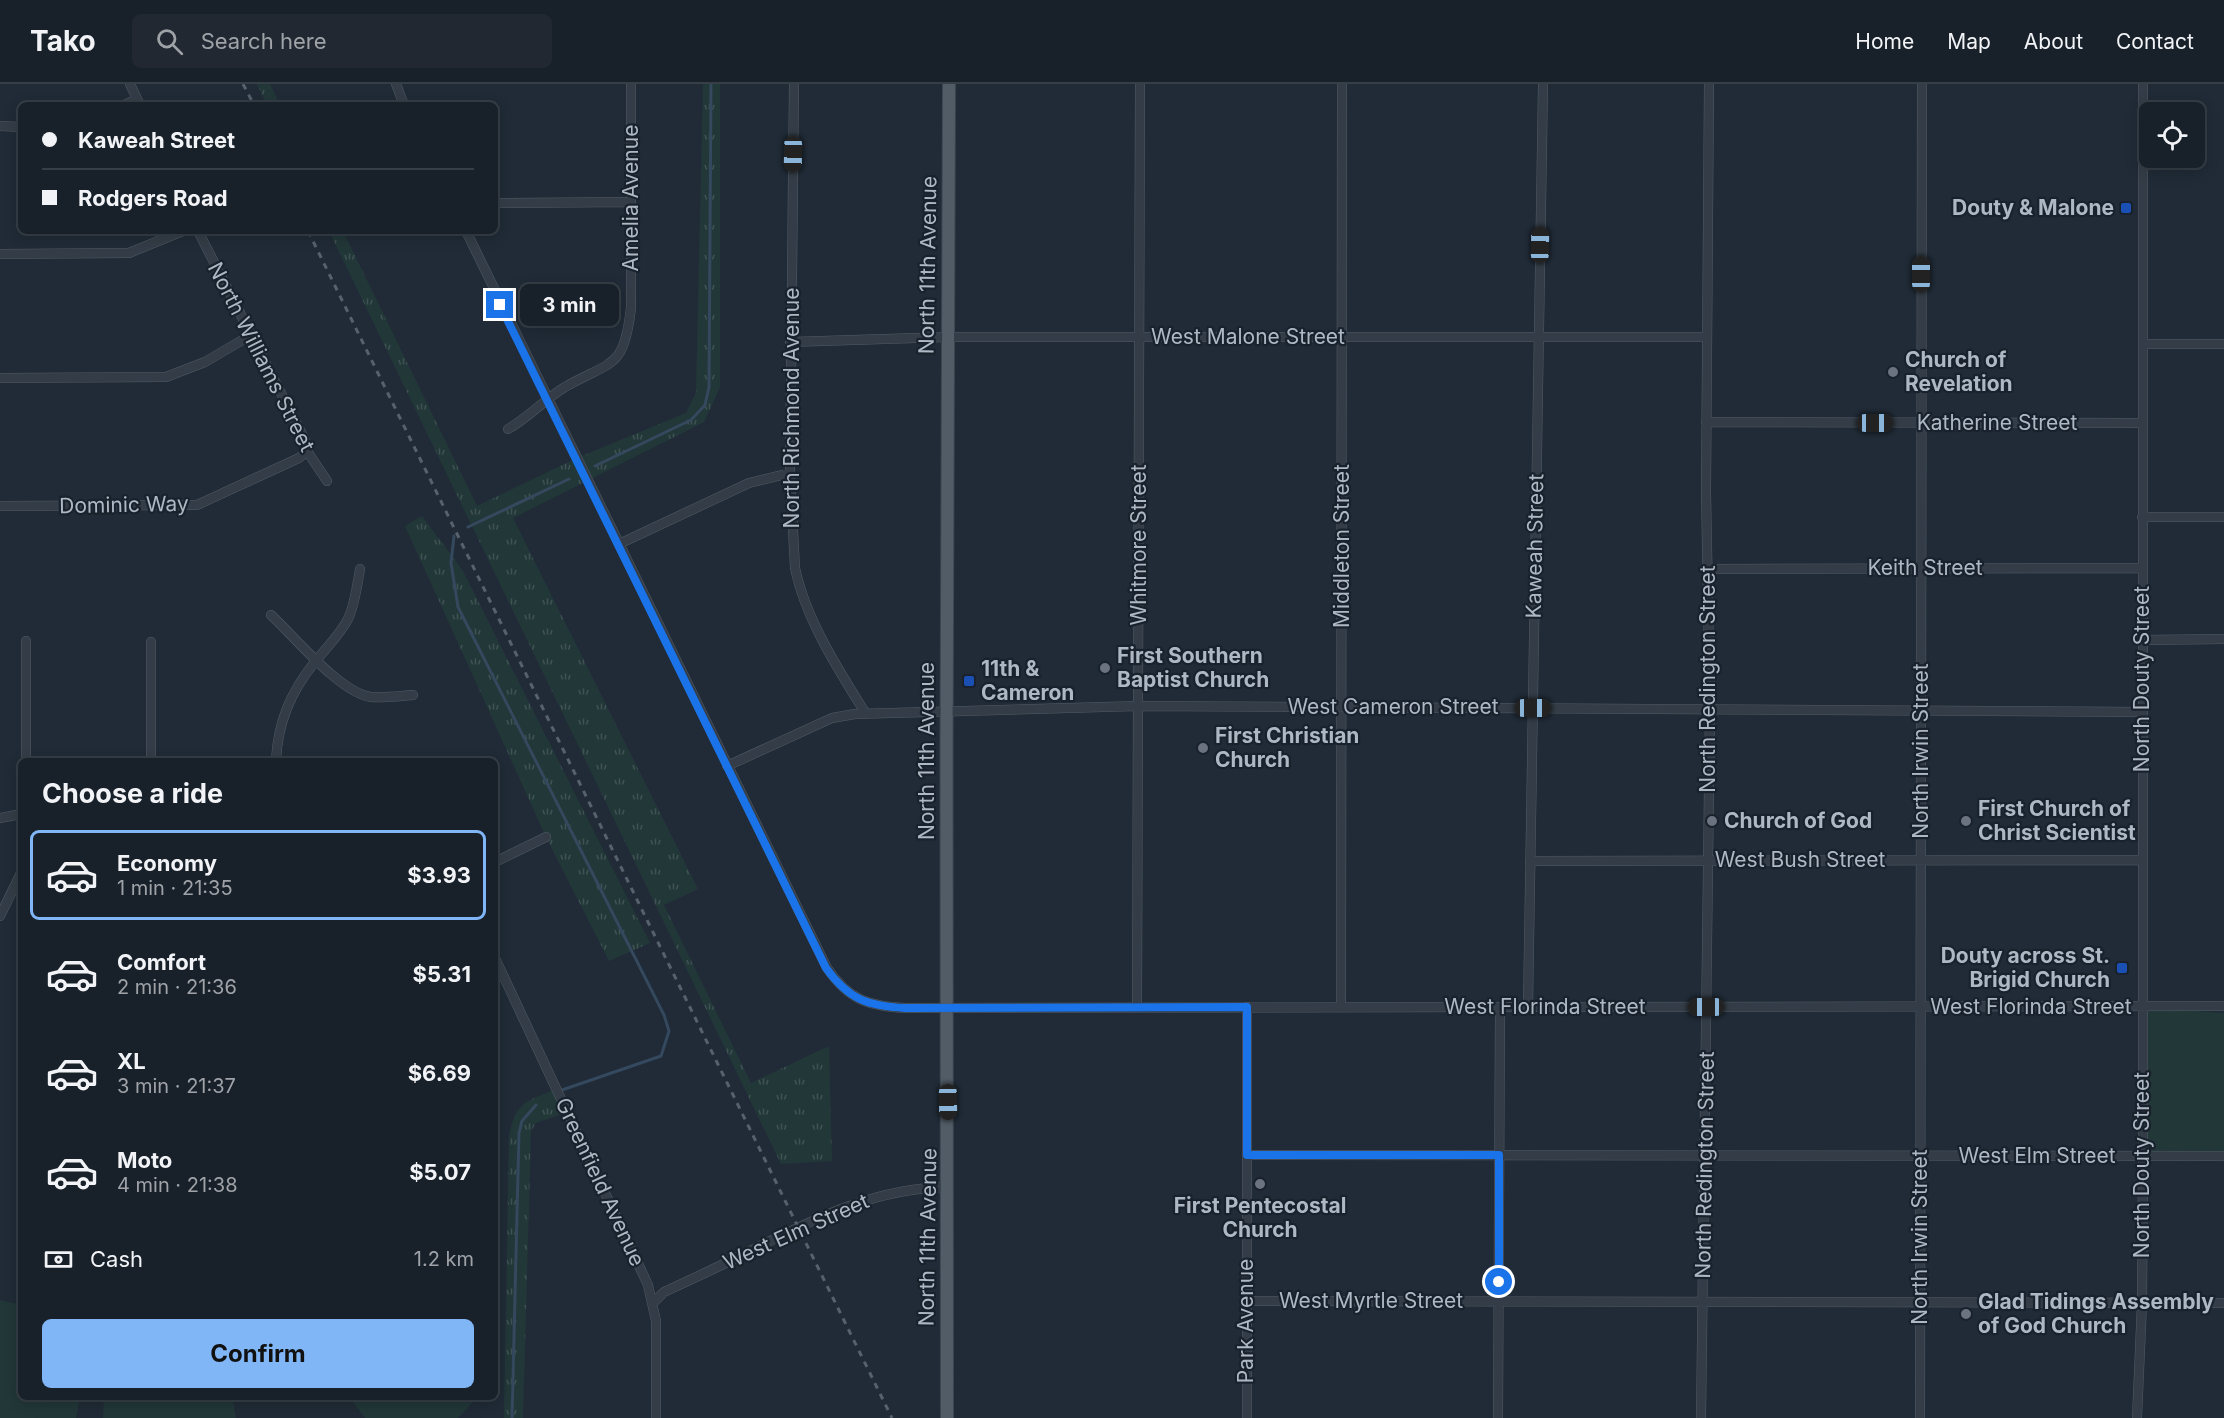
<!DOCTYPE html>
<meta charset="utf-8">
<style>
body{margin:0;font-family:Inter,sans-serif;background:#212831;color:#f1f3f6;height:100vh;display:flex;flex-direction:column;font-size:22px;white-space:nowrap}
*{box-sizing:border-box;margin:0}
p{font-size:20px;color:#9fa3a8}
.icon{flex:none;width:33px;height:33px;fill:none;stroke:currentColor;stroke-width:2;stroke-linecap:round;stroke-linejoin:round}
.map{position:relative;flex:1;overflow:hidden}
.drawer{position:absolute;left:18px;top:674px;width:480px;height:642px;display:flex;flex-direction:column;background:#182029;border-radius:9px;box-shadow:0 3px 15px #0003,0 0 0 2px #363e46}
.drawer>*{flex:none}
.hud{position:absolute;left:18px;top:18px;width:480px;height:132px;border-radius:9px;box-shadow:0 3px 15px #0003,0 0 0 2px #363e46;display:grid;align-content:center;height:132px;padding:0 24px;background:#182029}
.fabs{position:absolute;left:2139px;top:18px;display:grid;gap:12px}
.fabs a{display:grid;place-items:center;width:66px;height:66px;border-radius:9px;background:#182029;box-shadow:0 3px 15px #0003,0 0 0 2px #363e46;font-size:30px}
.end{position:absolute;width:27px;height:27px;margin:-14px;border:8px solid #1a73e8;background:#fff;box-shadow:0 0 0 3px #fff}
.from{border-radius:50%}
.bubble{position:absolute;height:42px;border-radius:9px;background:#182029;box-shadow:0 3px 15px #0003,0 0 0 2px #363e46;font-size:20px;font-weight:700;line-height:42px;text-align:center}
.car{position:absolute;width:18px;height:36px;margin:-18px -9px;border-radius:8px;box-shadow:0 0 4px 2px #0007;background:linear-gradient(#222 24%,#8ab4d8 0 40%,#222 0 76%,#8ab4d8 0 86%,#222 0)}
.hud b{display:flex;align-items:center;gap:21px;height:57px;font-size:22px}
.hud b+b{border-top:2px solid #363e46}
.hud i{width:15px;height:15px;background:#f1f3f6}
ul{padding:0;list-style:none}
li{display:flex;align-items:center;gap:18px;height:90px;margin:0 12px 9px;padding:0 12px;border:3px solid transparent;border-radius:9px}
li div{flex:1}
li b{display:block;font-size:22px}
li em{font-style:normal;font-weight:700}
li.current{border-color:#81b6f6}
li>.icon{width:54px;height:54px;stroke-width:1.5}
h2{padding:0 24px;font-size:27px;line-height:72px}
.pay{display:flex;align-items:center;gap:15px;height:66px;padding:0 24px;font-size:22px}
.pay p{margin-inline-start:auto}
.action{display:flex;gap:12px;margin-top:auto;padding:12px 24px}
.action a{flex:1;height:69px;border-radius:9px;background:#81b6f6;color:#111;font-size:24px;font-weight:700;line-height:69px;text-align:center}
header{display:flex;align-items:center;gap:36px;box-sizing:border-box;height:84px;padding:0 30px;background:#182029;border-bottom:2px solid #363e46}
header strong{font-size:28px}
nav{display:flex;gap:33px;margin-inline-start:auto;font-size:21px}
.search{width:420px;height:54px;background:#212831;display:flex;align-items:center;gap:15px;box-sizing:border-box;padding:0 21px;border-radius:9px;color:#9fa3a8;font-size:22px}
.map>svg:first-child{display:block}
.grass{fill:url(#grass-tufts)}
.park{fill:#223738}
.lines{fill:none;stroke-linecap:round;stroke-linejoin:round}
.stream{stroke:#34485e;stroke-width:3}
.minor-casing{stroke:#515b65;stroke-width:10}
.major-casing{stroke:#3d4651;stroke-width:14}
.minor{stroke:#343d47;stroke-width:9}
.major{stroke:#515c67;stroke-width:12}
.rail{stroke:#56616e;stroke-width:3;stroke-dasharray:6 6;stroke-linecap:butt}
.route{stroke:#1a73e8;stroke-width:8}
.transit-dot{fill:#1a4fb4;stroke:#19222c;stroke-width:2}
.worship-dot{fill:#6b7280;stroke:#19222c;stroke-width:2}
.labels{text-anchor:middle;stroke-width:4.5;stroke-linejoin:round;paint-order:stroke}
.street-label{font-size:21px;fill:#aeb8c4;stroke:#19222c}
.poi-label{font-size:21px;font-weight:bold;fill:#aeb8c4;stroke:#19222c;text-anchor:start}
</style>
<header>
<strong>Tako</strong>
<div class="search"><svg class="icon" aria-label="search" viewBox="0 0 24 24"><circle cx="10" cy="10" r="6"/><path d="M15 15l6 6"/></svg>Search here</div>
<nav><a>Home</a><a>Map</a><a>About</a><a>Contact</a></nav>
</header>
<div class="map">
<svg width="2224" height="1334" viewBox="0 0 2224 1334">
<defs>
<pattern id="grass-tufts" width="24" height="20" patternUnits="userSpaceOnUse" patternTransform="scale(1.5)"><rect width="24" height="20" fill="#223738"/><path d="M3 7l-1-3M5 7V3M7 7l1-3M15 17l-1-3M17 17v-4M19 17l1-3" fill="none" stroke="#405253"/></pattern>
</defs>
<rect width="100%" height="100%" fill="#202b37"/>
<path class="grass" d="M 257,0 L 270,0 L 280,21 L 267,21 Z
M 703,0 L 720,0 L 720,303 L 704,338 L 513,434 L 698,805 L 664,821 L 751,999 L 829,962 L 832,1077 L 781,1080 L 329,147 L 343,147 L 477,422 L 577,374 L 686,329 L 696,309 Z
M 422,432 L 463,487 L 650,859 L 609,877 L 546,753 L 405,442 Z
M 556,1005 L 567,1028 L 536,1039 L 531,1047 L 523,1334 L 504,1334 L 509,1052 C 516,1017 526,1018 556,1005 Z"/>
<path class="park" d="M 2143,923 L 2224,929 L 2224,1072 L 2143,1072 Z
M 0,1216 L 21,1221 L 21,1312 L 80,1313 L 76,1334 L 0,1334 Z
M 104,1312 L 232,1313 L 236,1334 L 103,1334 Z
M 474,1313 L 476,1315 L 458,1334 L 365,1334 L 349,1313 Z"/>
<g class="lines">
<path class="stream" d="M 595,382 L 691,336 L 705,321 L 709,303 L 711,0
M 468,443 L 569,395
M 454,452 L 451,479 L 458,523 L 664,931 L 669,947 L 661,972 L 562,1006
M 512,1334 L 519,1049 L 522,1037 L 536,1021"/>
<defs>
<path id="minor" d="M 130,0 L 140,21
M 396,0 L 404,21
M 794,0 L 790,389 L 795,484 C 806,536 838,585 866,630
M 124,21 L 137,15
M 0,42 L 21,43
M 495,119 L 630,118
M 198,147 L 305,356 L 307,367 L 327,397
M 466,147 L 827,884 C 849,916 868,922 905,924 L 2224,922
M 0,170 L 129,169 L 183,147
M 790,258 L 947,253 L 1707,253
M 2143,260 L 2224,260
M 0,294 L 166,293 L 205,278 L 251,251
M 1706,338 L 2143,339
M 508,345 C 529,333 545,315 565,303 C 613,276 624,285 631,224 L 631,0
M 0,422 L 197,421 L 299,374 L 307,367
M 2142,433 L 2224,433
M 619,460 L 749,399 L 790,389
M 1707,485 L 2143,484
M 271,531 C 294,552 340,609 371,613 C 385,614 400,612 413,611
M 2143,556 L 2224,555
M 151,558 L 151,676
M 26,676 L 26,557
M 276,676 C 278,639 290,609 314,579 C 326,564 339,552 348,535 C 355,520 357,502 360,485
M 727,682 L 832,634 L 855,630 L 1138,622 L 2142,628
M 0,734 L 21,730
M 1530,777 L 2142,776
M 495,778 L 546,753
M 0,832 L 21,789
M 495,874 L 648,1201 L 656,1237 L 656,1334
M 1137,923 L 1140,0
M 1341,923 L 1342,0
M 1528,923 L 1543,0
M 1247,1071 L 2224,1072
M 1248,1217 L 2224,1219
M 653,1219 L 664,1208 C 694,1194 723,1181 752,1166 C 816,1134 875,1104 948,1103
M 1247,1334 L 1247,923
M 1498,1334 L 1500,923
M 1701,1334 L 1710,625 L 1706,407 L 1709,0
M 1920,1334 L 1922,0
M 2137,1334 L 2142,1219 L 2143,1072 L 2143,0"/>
<path id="major" d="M 947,1334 C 947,889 945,445 949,0"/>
</defs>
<use href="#minor" class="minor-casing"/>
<use href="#major" class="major-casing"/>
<use href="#minor" class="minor"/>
<use href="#major" class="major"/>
<path class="rail" d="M 243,0 L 254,21
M 308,147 L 892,1334"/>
</g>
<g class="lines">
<path class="route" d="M 500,221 L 826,884 C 849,916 868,922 905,924 L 1247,923 L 1247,1071 L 1499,1071 L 1499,1198"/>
</g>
<g class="transit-dot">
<rect x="2120" y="118" width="12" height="12" rx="3"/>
<rect x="963" y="591" width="12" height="12" rx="3"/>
<rect x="2116" y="878" width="12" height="12" rx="3"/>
</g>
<g class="worship-dot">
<circle cx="1893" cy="288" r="6"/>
<circle cx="1105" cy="584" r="6"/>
<circle cx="1203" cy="664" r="6"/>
<circle cx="1712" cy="737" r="6"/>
<circle cx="1966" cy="737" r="6"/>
<circle cx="1260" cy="1100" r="6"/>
<circle cx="1966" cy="1230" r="6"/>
</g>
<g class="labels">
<g class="street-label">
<text transform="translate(631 114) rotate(-90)" y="7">Amelia Avenue</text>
<text transform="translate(928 181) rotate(-89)" y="7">North 11th Avenue</text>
<text x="1248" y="260">West Malone Street</text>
<text transform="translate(261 273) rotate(63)" y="7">North Williams Street</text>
<text transform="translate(792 324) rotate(-90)" y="7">North Richmond Avenue</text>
<text x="1997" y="346">Katherine Street</text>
<text transform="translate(124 421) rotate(-1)" y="7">Dominic Way</text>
<text transform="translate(1139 461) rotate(-90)" y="7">Whitmore Street</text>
<text transform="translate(1342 462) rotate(-90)" y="7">Middleton Street</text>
<text transform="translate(1535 462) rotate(-89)" y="7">Kaweah Street</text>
<text x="1925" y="491">Keith Street</text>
<text transform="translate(1708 595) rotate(-90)" y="7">North Redington Street</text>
<text transform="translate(2142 595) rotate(-90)" y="7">North Douty Street</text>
<text x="1393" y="630">West Cameron Street</text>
<text transform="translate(927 667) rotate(-90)" y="7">North 11th Avenue</text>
<text transform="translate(1921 667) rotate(-90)" y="7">North Irwin Street</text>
<text x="1800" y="783">West Bush Street</text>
<text x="1545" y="930">West Florinda Street</text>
<text x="2031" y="930">West Florinda Street</text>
<text x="2037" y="1079">West Elm Street</text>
<text transform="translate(1705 1081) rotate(-89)" y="7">North Redington Street</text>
<text transform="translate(2142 1081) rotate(-90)" y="7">North Douty Street</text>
<text transform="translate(600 1098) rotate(65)" y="7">Greenfield Avenue</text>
<text transform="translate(796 1148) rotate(-24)" y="7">West Elm Street</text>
<text transform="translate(928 1153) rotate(-89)" y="7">North 11th Avenue</text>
<text transform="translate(1920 1153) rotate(-90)" y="7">North Irwin Street</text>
<text x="1371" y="1224">West Myrtle Street</text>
<text transform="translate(1246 1237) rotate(-90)" y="7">Park Avenue</text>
</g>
<g class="poi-label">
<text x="2114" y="131" text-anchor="end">Douty &amp; Malone</text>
<text x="1905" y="283">Church of<tspan x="1905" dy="24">Revelation</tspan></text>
<text x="1117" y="579">First Southern<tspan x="1117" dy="24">Baptist Church</tspan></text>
<text x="981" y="592">11th &amp;<tspan x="981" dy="24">Cameron</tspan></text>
<text x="1215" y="659">First Christian<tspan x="1215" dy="24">Church</tspan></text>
<text x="1978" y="732">First Church of<tspan x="1978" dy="24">Christ Scientist</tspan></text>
<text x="1724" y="744">Church of God</text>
<text x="2110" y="879" text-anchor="end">Douty across St.<tspan x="2110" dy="24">Brigid Church</tspan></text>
<text x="1260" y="1129" text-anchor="middle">First Pentecostal<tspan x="1260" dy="24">Church</tspan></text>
<text x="1978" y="1225">Glad Tidings Assembly<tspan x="1978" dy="24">of God Church</tspan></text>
</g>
</g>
</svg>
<div class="fabs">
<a><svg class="icon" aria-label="locate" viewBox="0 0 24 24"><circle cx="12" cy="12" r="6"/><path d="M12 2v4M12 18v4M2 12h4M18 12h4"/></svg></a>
</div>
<i class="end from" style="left:1499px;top:1198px"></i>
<i class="end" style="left:500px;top:221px"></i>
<div class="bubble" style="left:520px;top:200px;width:99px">3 min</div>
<i class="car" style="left:793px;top:70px;rotate:181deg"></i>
<i class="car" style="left:1540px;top:161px;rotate:1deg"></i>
<i class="car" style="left:1921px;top:190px;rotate:0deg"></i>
<i class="car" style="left:1875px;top:339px;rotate:90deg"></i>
<i class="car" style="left:1533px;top:624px;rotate:90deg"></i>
<i class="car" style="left:1706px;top:923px;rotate:270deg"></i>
<i class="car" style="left:948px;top:1018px;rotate:179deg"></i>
<div class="hud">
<b><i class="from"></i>Kaweah Street</b>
<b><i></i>Rodgers Road</b>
</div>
<section class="drawer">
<h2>Choose a ride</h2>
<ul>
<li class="current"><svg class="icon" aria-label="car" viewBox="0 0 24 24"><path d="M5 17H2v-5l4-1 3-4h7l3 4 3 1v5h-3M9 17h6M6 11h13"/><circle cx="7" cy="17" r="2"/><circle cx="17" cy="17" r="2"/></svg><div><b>Economy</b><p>1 min · 21:35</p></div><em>$3.93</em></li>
<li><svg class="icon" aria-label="car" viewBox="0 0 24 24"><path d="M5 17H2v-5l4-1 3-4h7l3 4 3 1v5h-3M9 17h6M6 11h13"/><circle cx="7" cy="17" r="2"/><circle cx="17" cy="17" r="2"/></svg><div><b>Comfort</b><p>2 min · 21:36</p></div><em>$5.31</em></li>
<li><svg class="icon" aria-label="car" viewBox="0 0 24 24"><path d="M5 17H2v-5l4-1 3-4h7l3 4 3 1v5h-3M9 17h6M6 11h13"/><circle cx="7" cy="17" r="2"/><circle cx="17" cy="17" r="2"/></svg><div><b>XL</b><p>3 min · 21:37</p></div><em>$6.69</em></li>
<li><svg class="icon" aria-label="car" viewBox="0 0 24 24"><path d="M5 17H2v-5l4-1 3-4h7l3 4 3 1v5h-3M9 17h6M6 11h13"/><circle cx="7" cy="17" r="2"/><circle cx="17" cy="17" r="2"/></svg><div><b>Moto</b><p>4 min · 21:38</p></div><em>$5.07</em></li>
</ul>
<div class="pay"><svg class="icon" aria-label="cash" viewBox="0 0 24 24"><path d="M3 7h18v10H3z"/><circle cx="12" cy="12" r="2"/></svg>Cash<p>1.2 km</p></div>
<div class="action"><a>Confirm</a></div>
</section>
</div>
